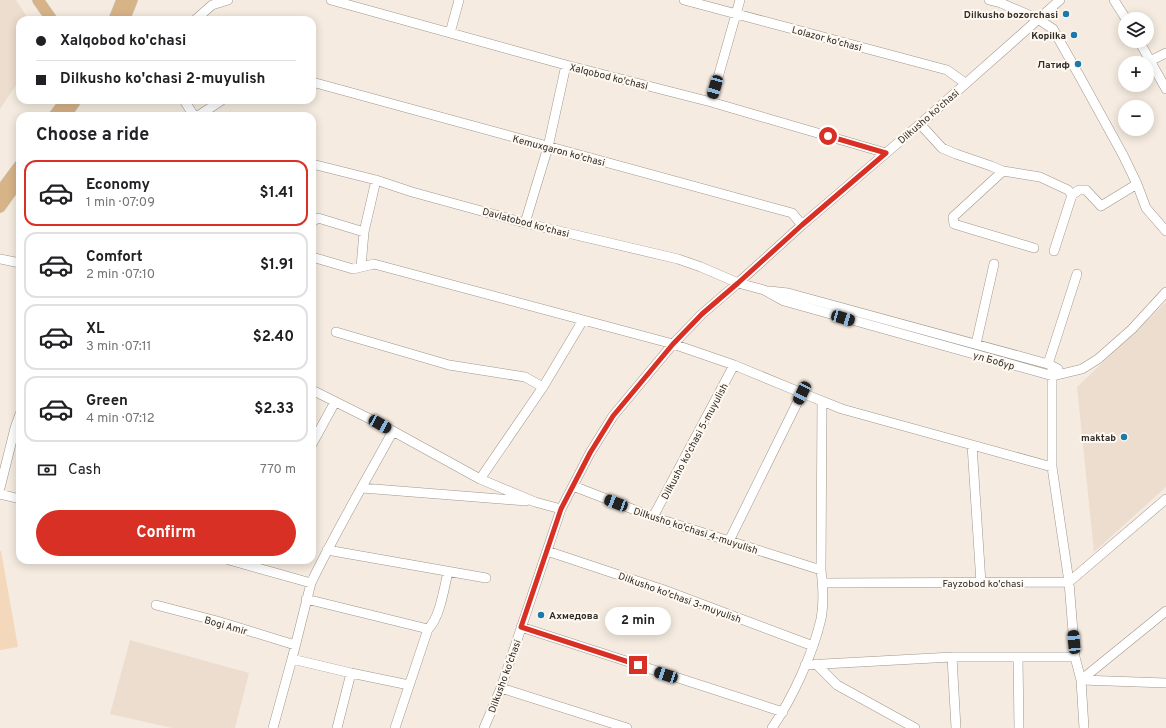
<!DOCTYPE html>
<meta charset="utf-8">
<style>
body{margin:0;font-family:Overpass,sans-serif;background:#f6f6f6;color:#202124;height:100vh;display:flex;flex-direction:column;font-size:15px;white-space:nowrap}
*{box-sizing:border-box;margin:0}
p{font-size:13px;color:#757577}
.icon{flex:none;width:22px;height:22px;fill:none;stroke:currentColor;stroke-width:2;stroke-linecap:round;stroke-linejoin:round}
.map{position:relative;flex:1;overflow:hidden}
.details{position:absolute;left:16px;top:112px;width:300px;height:452px;display:flex;flex-direction:column;background:#fff;border-radius:12px;box-shadow:0 2px 10px #0003}
.details>*{flex:none}
.hud{position:absolute;left:16px;top:16px;width:300px;height:88px;border-radius:12px;box-shadow:0 2px 10px #0003;display:grid;align-content:center;height:88px;padding:0 20px;background:#fff}
.fabs{position:absolute;left:1118px;top:12px;display:grid;gap:8px}
.fabs a{display:grid;place-items:center;width:36px;height:36px;border-radius:50%;background:#fff;box-shadow:0 2px 10px #0003;font-size:20px}
.end{position:absolute;width:18px;height:18px;margin:-9px;border:5px solid #d93025;background:#fff;box-shadow:0 0 0 2px #fff}
.from{border-radius:50%}
.bubble{position:absolute;height:28px;border-radius:14px;background:#fff;box-shadow:0 2px 10px #0003;font-size:13px;font-weight:700;line-height:28px;text-align:center}
.car{position:absolute;width:12px;height:24px;margin:-12px -6px;border-radius:5px;box-shadow:0 0 3px 1px #0007;background:linear-gradient(#222 24%,#8ab4d8 0 40%,#222 0 76%,#8ab4d8 0 86%,#222 0)}
.hud b{display:flex;align-items:center;gap:14px;height:38px;font-size:15px}
.hud b+b{border-top:1px solid #e0e0e0}
.hud i{width:10px;height:10px;background:#202124}
ul{padding:0;list-style:none}
li{display:flex;align-items:center;gap:12px;height:66px;margin:0 8px 6px;padding:0 12px;border:2px solid #e0e0e0;border-radius:12px}
li div{flex:1}
li b{display:block;font-size:15px}
li em{font-style:normal;font-weight:700}
li.on{border-color:#d93025}
li>.icon{width:36px;height:36px;stroke-width:1.5}
h2{padding:0 20px;font-size:18px;line-height:48px}
.pay{display:flex;align-items:center;gap:10px;height:44px;padding:0 20px;font-size:15px}
.pay p{margin-inline-start:auto}
.button{display:flex;gap:8px;margin-top:auto;padding:8px 20px}
.button a{flex:1;height:46px;border-radius:24px;background:#d93025;color:#fff;font-size:16px;font-weight:700;line-height:46px;text-align:center}
.map>svg:first-child{display:block}
.built{fill:#edddce}
.green{fill:#f4d8bb}
.lines{fill:none;stroke-linecap:round;stroke-linejoin:round}
.minor-casing{stroke:#9f968c;stroke-width:10}
.major-casing{stroke:#cdcccb;stroke-width:12}
.minor{stroke:#fff;stroke-width:9}
.major{stroke:#d7b388;stroke-width:11}
.route{stroke:#d93025;stroke-width:5}
.poi-dot{fill:#1d79a7;stroke:#fff9f2;stroke-width:1.5}
.labels{text-anchor:middle;stroke-width:4;stroke-linejoin:round;paint-order:stroke}
.poi-label{font-size:10px;font-weight:bold;fill:#302c28;stroke:#fff9f2;text-anchor:end}
.street-label{font-size:10px;fill:#302c28;stroke:#fff9f2}
</style>
<div class="map">
<svg width="1166" height="728" viewBox="0 0 1166 728">
<rect width="100%" height="100%" fill="#f5ebe0"/>
<path class="built" d="M 0,0 L 16,0 L 29,20 L 20,20 L 20,79 L 0,109 Z
M 1166,302 L 1166,487 L 1094,552 L 1077,387 Z
M 130,640 L 249,673 L 235,728 L 172,728 L 110,714 Z"/>
<path class="green" d="M 0,551 L 1,551 L 18,647 L 0,650 Z"/>
<g class="lines">
<defs>
<path id="minor" d="M 331,0 L 566,65 L 711,102 L 886,153
M 684,0 L 947,70 L 965,83
M 989,0 L 1001,3 L 1038,19 L 1053,29 L 1080,77 L 1123,155 L 1137,184 L 1146,208 L 1166,231
M 1114,0 L 1126,19
M 195,20 L 212,5 L 228,0
M 450,33 L 459,0
M 1139,41 L 1166,89
M 1150,61 L 1166,53
M 312,82 L 792,213 L 802,225
M 184,100 L 194,116
M 711,102 L 740,0
M 198,116 L 222,100
M 920,124 L 942,148 L 956,154 L 991,166 L 1003,171 L 1040,177 L 1068,190 L 1072,195 L 1054,251
M 312,164 L 376,180 L 412,192 L 525,223 L 678,259 L 701,267 L 738,283 L 764,290 L 784,301 L 1053,376 L 1082,369 L 1098,359 L 1132,329 L 1166,292
M 1003,171 L 953,217 L 954,224 L 1034,248
M 1072,195 L 1079,190 L 1086,190 L 1101,206 L 1137,184
M 312,222 L 318,218 L 364,232
M 525,223 L 548,147 L 566,65
M 312,257 L 353,269 L 374,264 L 673,344 L 734,365 L 802,393 L 842,409 L 1052,467
M 0,259 L 20,263
M 361,267 L 364,232 L 376,180
M 769,291 L 788,293 L 1048,364 L 1058,369
M 336,332 L 449,365 L 525,377 L 543,387
M 976,344 L 994,264
M 1048,364 L 1077,274
M 1052,366 L 1052,467 L 1069,582 L 1075,657 L 1081,680 L 1084,728
M 312,390 L 380,424 L 480,479 L 535,502 L 561,509
M 15,428 L 20,414
M 312,444 L 335,402
M 972,445 L 981,583
M 480,479 L 543,387 L 583,320
M 573,486 L 653,517 L 821,570
M 0,488 L 15,428 L 20,429
M 362,488 L 526,501
M 0,494 L 20,499
M 653,517 L 734,365
M 729,541 L 802,393
M 327,550 L 486,578
M 547,551 L 664,590 L 813,646
M 229,560 L 311,583 C 336,531 365,482 393,431
M 1069,582 L 1166,499
M 823,583 L 1069,582
M 306,599 L 428,629
M 156,605 L 217,621 L 295,645
M 521,627 L 783,712
M 952,657 L 956,728
M 1018,657 L 1019,728
M 292,659 L 351,673 L 409,685
M 816,664 L 837,685 L 915,728
M 805,665 L 952,657 L 1075,657
M 1081,680 L 1166,611
M 1081,680 L 1166,683
M 501,688 L 627,728
M 273,728 L 292,659 L 311,583
M 337,728 L 351,673
M 395,728 L 428,629 C 440,618 444,588 448,572
M 484,728 L 501,688 L 561,509 L 590,453 L 613,416 L 673,344 L 702,314 L 738,283 L 802,225 L 920,124 L 1060,0
M 772,728 C 792,699 813,654 821,619 C 824,604 823,586 821,570 L 822,401"/>
<path id="major" d="M 38,0 L 52,20
M 114,20 L 122,0
M 124,20 L 132,0
M 54,116 L 66,100
M 65,116 L 76,100
M 0,192 L 20,165
M 0,207 L 20,179"/>
</defs>
<use href="#minor" class="minor-casing"/>
<use href="#major" class="major-casing"/>
<use href="#minor" class="minor"/>
<use href="#major" class="major"/>
</g>
<g class="lines">
<path class="route" d="M 638,665 L 521,627 L 561,509 L 590,453 L 613,416 L 673,344 L 702,314 L 738,283 L 802,225 L 886,153 L 828,136"/>
</g>
<g class="poi-dot">
<circle cx="1066" cy="14" r="4"/>
<circle cx="1074" cy="35" r="4"/>
<circle cx="1078" cy="64" r="4"/>
<circle cx="1124" cy="437" r="4"/>
<circle cx="541" cy="615" r="4"/>
</g>
<g class="labels">
<g class="poi-label">
<text x="1058" y="18">Dilkusho bozorchasi</text>
<text x="1066" y="39">Kopilka</text>
<text x="1070" y="68">Латиф</text>
<text x="1116" y="441">maktab</text>
<text x="549" y="619" text-anchor="start">Ахмедова</text>
</g>
<g class="street-label">
<text transform="translate(827 38) rotate(15)" y="4">Lolazor ko'chasi</text>
<text transform="translate(609 76) rotate(14)" y="4">Xalqobod ko'chasi</text>
<text transform="translate(928 116) rotate(-41)" y="4">Dilkusho ko'chasi</text>
<text transform="translate(559 150) rotate(15)" y="4">Kemuxgaron ko'chasi</text>
<text transform="translate(526 222) rotate(15)" y="4">Davlatobod ko'chasi</text>
<text transform="translate(994 360) rotate(16)" y="4">ул Бобур</text>
<text transform="translate(694 441) rotate(-62)" y="4">Dilkusho ko'chasi 5-muyulish</text>
<text transform="translate(696 530) rotate(18)" y="4">Dilkusho ko'chasi 4-muyulish</text>
<text x="983" y="587">Fayzobod ko'chasi</text>
<text transform="translate(680 597) rotate(20)" y="4">Dilkusho ko'chasi 3-muyulish</text>
<text transform="translate(226 625) rotate(16)" y="4">Bogi Amir</text>
<text transform="translate(504 676) rotate(-70)" y="4">Dilkusho ko'chasi</text>
</g>
</g>
</svg>
<div class="fabs">
<a><svg class="icon" aria-label="layers" viewBox="0 0 24 24"><path d="M12 4l9 5-9 5-9-5zM3 14l9 5 9-5"/></svg></a>
<a>+</a>
<a>−</a>
</div>
<i class="end from" style="left:828px;top:136px"></i>
<i class="end" style="left:638px;top:665px"></i>
<div class="bubble" style="left:605px;top:607px;width:66px">2 min</div>
<i class="car" style="left:715px;top:87px;rotate:196deg"></i>
<i class="car" style="left:843px;top:318px;rotate:106deg"></i>
<i class="car" style="left:802px;top:393px;rotate:206deg"></i>
<i class="car" style="left:380px;top:424px;rotate:119deg"></i>
<i class="car" style="left:616px;top:503px;rotate:291deg"></i>
<i class="car" style="left:1074px;top:642px;rotate:355deg"></i>
<i class="car" style="left:666px;top:675px;rotate:288deg"></i>
<div class="hud">
<b><i class="from"></i>Xalqobod ko'chasi</b>
<b><i></i>Dilkusho ko'chasi 2-muyulish</b>
</div>
<section class="details">
<h2>Choose a ride</h2>
<ul>
<li class="on"><svg class="icon" aria-label="car" viewBox="0 0 24 24"><path d="M5 17H2v-5l4-1 3-4h7l3 4 3 1v5h-3M9 17h6M6 11h13"/><circle cx="7" cy="17" r="2"/><circle cx="17" cy="17" r="2"/></svg><div><b>Economy</b><p>1 min · 07:09</p></div><em>$1.41</em></li>
<li><svg class="icon" aria-label="car" viewBox="0 0 24 24"><path d="M5 17H2v-5l4-1 3-4h7l3 4 3 1v5h-3M9 17h6M6 11h13"/><circle cx="7" cy="17" r="2"/><circle cx="17" cy="17" r="2"/></svg><div><b>Comfort</b><p>2 min · 07:10</p></div><em>$1.91</em></li>
<li><svg class="icon" aria-label="car" viewBox="0 0 24 24"><path d="M5 17H2v-5l4-1 3-4h7l3 4 3 1v5h-3M9 17h6M6 11h13"/><circle cx="7" cy="17" r="2"/><circle cx="17" cy="17" r="2"/></svg><div><b>XL</b><p>3 min · 07:11</p></div><em>$2.40</em></li>
<li><svg class="icon" aria-label="car" viewBox="0 0 24 24"><path d="M5 17H2v-5l4-1 3-4h7l3 4 3 1v5h-3M9 17h6M6 11h13"/><circle cx="7" cy="17" r="2"/><circle cx="17" cy="17" r="2"/></svg><div><b>Green</b><p>4 min · 07:12</p></div><em>$2.33</em></li>
</ul>
<div class="pay"><svg class="icon" aria-label="cash" viewBox="0 0 24 24"><path d="M3 7h18v10H3z"/><circle cx="12" cy="12" r="2"/></svg>Cash<p>770 m</p></div>
<div class="button"><a>Confirm</a></div>
</section>
</div>
